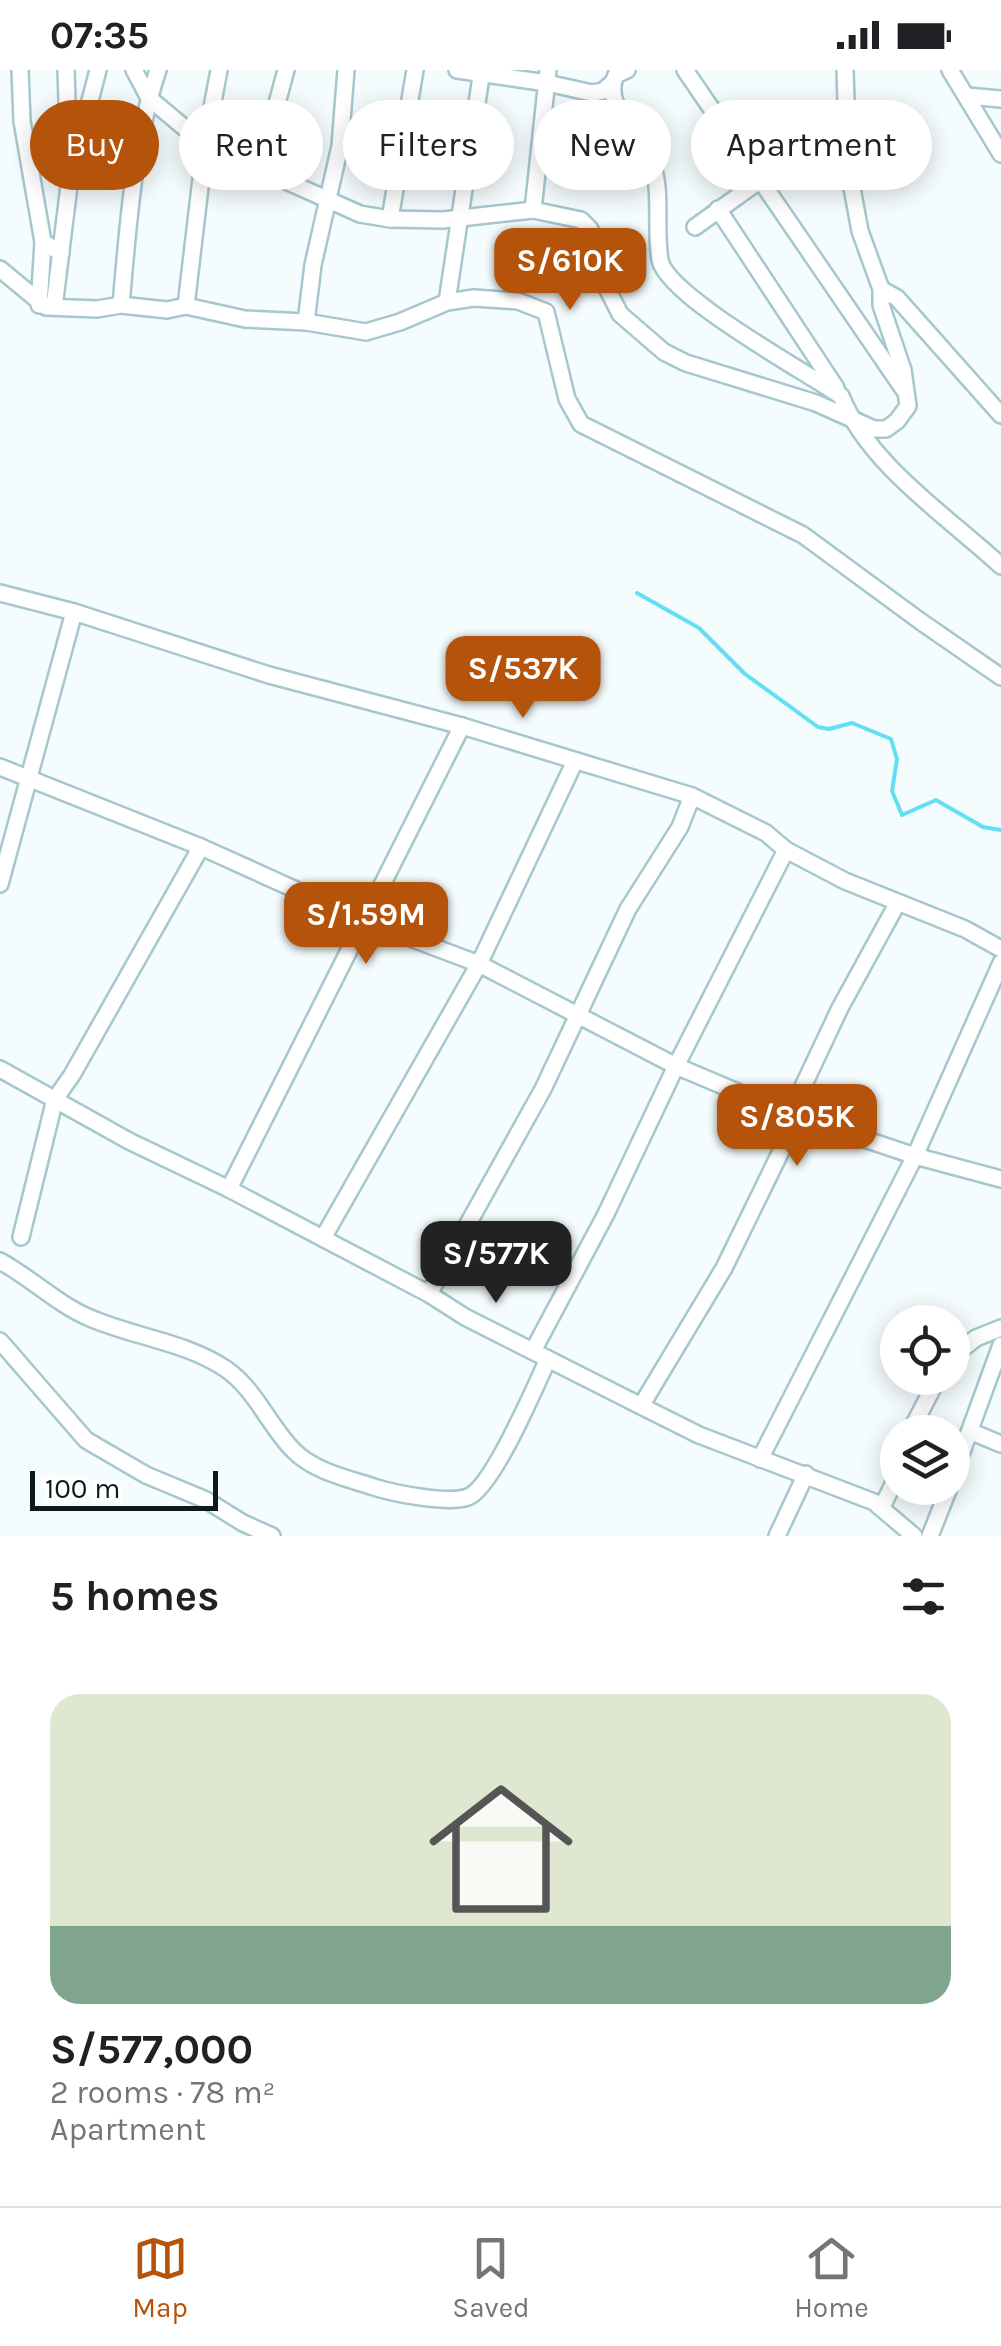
<!DOCTYPE html>
<meta charset="utf-8">
<style>
:root{--surface:#fff;--page:#f2f2f2;--text:#202124;--muted:#757577;--line:#e0e0e0;--accent:#b45309}
body{margin:0;font-family:Karla,sans-serif;background:var(--page);color:var(--text);height:100vh;display:flex;flex-direction:column;font-size:38px;white-space:nowrap}
*{box-sizing:border-box;margin:0}
p{font-size:32px;color:var(--muted)}
.icon{flex:none;width:55px;height:55px;fill:none;stroke:currentColor;stroke-width:2;stroke-linecap:round;stroke-linejoin:round}
.map{position:relative;height:1466px;overflow:hidden}
.details{display:flex;flex-direction:column;background:var(--surface);flex:1}
.details>*{flex:none}
.banner{position:absolute;left:30px;top:30px;width:942px;height:90px;display:flex;gap:20px}
.tools{position:absolute;left:880px;top:1235px;display:grid;gap:20px}
.tools a{display:grid;place-items:center;width:90px;height:90px;border-radius:50%;background:var(--surface);box-shadow:0 5px 25px #0003;font-size:50px}
.scale{position:absolute;left:30px;bottom:25px;width:188px;box-sizing:border-box;padding-left:10px;border:5px solid #0d191b;border-top:0;font-size:28px;line-height:35px;white-space:nowrap;color:#0d191b;-webkit-text-stroke:8px #fff;paint-order:stroke}
.price{position:absolute;translate:-50% -85px;padding:0 22px;border-radius:20px;background:var(--accent);color:#fff;font-size:32px;line-height:65px;filter:drop-shadow(0 2px 5px #0008)}
.price::after{content:'';position:absolute;left:50%;top:60px;width:30px;height:22px;margin-left:-15px;background:inherit;clip-path:polygon(0 0,100% 0,50% 100%)}
.price.selected{background:#222;color:#fff}
ul{padding:0;list-style:none}
li{display:grid;align-content:center;gap:20px;height:530px;padding:0 50px}
li+li{border-top:2px solid var(--line)}
li span{display:grid;place-items:center;height:310px;border-radius:30px;color:#555}
li>.icon{margin-inline-start:auto}
span .icon{width:180px;height:180px;fill:#fffc;stroke-width:1}
li b{font-size:42px}
h2{display:flex;justify-content:space-between;align-items:center;height:120px;padding:0 50px;font-size:42px}
.pill{padding:0 35px;border-radius:45px;background:var(--surface);box-shadow:0 5px 25px #0003;font-size:35px;line-height:90px}
.pill.selected{background:var(--accent);color:#fff}
.status{display:flex;justify-content:space-between;align-items:center;height:70px;padding:0 50px;background:var(--surface);direction:ltr}
.status svg{height:28px;fill:currentColor}
.menu{display:flex;justify-content:space-around;align-items:center;height:140px;border-top:2px solid var(--line);background:var(--surface);font-size:28px;color:var(--muted)}
.menu a{display:grid;justify-items:center;gap:5px}
.menu .selected{color:var(--accent)}
.map>svg:first-child{display:block}
.lines{fill:none;stroke-linecap:round;stroke-linejoin:round}
.stream{stroke:#63dff4;stroke-width:4}
.minor-casing{stroke:#a6c7ce;stroke-width:20}
.minor{stroke:#fff;stroke-width:15}
</style>
<div class="status"><b>07:35</b><svg viewBox="0 0 49 12"><path d="M0 12V9h3v3zM5 12V6h3v6zM10 12V3h3v9zM15 12V0h3v12zM26 1h20v11H26zM47 4h2v5h-2z"/></svg></div>
<div class="map">
<svg width="1001" height="1466" viewBox="0 0 1001 1466">
<rect width="100%" height="100%" fill="#f5fcfd"/>
<g class="lines">
<!-- stream -->
<polyline class="stream" points="637,523 699,558 745,604 818,657 829,659 852,653 891,669 897,689 892,721 902,745 936,730 983,757 1001,760"/>
<!-- minor casing -->
<g class="minor-casing">
<g id="minor">
<polyline points="20,0 22,51 43,172 61,183"/>
<polyline points="66,0 69,94"/>
<polyline points="134,0 149,28 205,75 360,144 390,149 443,150 533,140 581,150 590,159 606,216 620,244 664,282 686,293 816,333 874,359 886,359 897,351 908,336 903,300 881,235 881,219 897,228 1001,345"/>
<polyline points="457,0 547,13 592,23 603,21 612,13"/>
<path d="M627 0 616 5C602 36 637 58 649 85 664 118 654 155 660 190 667 226 806 302 841 326 869 395 947 446 1001 496"/>
<polyline points="685,0 904,320"/>
<polyline points="845,0 848,96 860,161 881,219"/>
<polyline points="950,0 1001,84"/>
<polyline points="967,26 1001,29"/>
<polyline points="259,100 286,0"/>
<polyline points="718,139 836,318"/>
<polyline points="533,140 548,0"/>
<polyline points="390,149 415,0"/>
<polyline points="695,157 762,109"/>
<polyline points="0,199 46,237 97,239 121,235 167,240 186,236 245,249 306,252 366,262 400,252 447,232 474,228 518,231 546,242 567,329 581,354 803,465 920,551 1001,607"/>
<polyline points="447,232 482,0"/>
<polyline points="39,235 43,172"/>
<path d="M121 235C128 157 133 75 158 0"/>
<polyline points="186,236 205,75 219,0"/>
<polyline points="54,237 70,108 98,0"/>
<polyline points="306,252 313,195 340,76 346,0"/>
<polyline points="0,523 74,542 269,605 462,656 692,726 766,763 786,780 845,811 965,859 1001,879"/>
<polyline points="0,697 201,777 365,851 479,894 676,996 790,1044 915,1086 1001,1109"/>
<polyline points="0,814 74,542"/>
<polyline points="0,999 129,1071 229,1119 429,1224 465,1247 641,1336 699,1365 874,1432 914,1466"/>
<polyline points="229,1119 462,656"/>
<polyline points="21,1167 55,1029 72,1005 201,777"/>
<polyline points="323,1168 479,894 575,691"/>
<path d="M0 1191C31 1208 57 1234 90 1248 134 1267 186 1272 226 1299 256 1320 269 1356 294 1381 315 1402 350 1409 377 1418 397 1424 449 1434 468 1427 493 1417 535 1317 548 1289"/>
<polyline points="429,1224 543,1019 628,839 680,757 692,726"/>
<polyline points="0,1271 86,1370 146,1405 206,1430 243,1453 272,1466"/>
<polyline points="534,1279 606,1144 676,996 786,780"/>
<polyline points="952,1287 976,1268 1001,1258"/>
<polyline points="641,1336 724,1198 785,1073 790,1044 840,938 897,834"/>
<polyline points="910,1362 938,1308"/>
<polyline points="972,1362 1001,1374"/>
<polyline points="760,1389 915,1086 1001,893"/>
<polyline points="952,1409 1001,1275"/>
<polyline points="882,1437 898,1404"/>
<polyline points="777,1466 806,1404"/>
<polyline points="930,1466 949,1418"/>
</g>
</g>
<!-- minor -->
<use href="#minor" class="minor"/>
</g>
</svg>
<div class="tools">
<a><svg class="icon" aria-label="locate" viewBox="0 0 24 24"><circle cx="12" cy="12" r="6"/><path d="M12 2v4M12 18v4M2 12h4M18 12h4"/></svg></a>
<a><svg class="icon" aria-label="layers" viewBox="0 0 24 24"><path d="M12 4l9 5-9 5-9-5zM3 14l9 5 9-5"/></svg></a>
</div>
<div class="scale">100 m</div>
<b class="price" style="left:570px;top:243px">S/610K</b>
<b class="price" style="left:523px;top:651px">S/537K</b>
<b class="price" style="left:366px;top:897px">S/1.59M</b>
<b class="price" style="left:797px;top:1099px">S/805K</b>
<b class="price selected" style="left:496px;top:1236px">S/577K</b>
<div class="banner">
<a class="pill selected">Buy</a>
<a class="pill">Rent</a>
<a class="pill">Filters</a>
<a class="pill">New</a>
<a class="pill">Apartment</a>
</div>
</div>
<section class="details">
<h2>5 homes<svg class="icon" aria-label="filters" viewBox="0 0 24 24"><path d="M4 7h16M4 17h16"/><circle cx="9" cy="7" r="2"/><circle cx="15" cy="17" r="2"/></svg></h2>
<ul>
<li><span style="background:linear-gradient(#dfe7d0 75%,#7fa58c 0)"><svg class="icon" aria-label="home" viewBox="0 0 24 24"><path d="M3 11l9-7 9 7M6 9v11h12V9"/></svg></span><div><b>S/577,000</b><p>2 rooms · 78 m²</p><p>Apartment</p></div></li>
</ul>
</section>
<nav class="menu">
<a class="selected"><svg class="icon" aria-label="map" viewBox="0 0 24 24"><path d="M3 6l6-2 6 2 6-2v14l-6 2-6-2-6 2zM9 4v14M15 6v14"/></svg>Map</a>
<a><svg class="icon" aria-label="saved" viewBox="0 0 24 24"><path d="M7 4h10v16l-5-4-5 4z"/></svg>Saved</a>
<a><svg class="icon" aria-label="home" viewBox="0 0 24 24"><path d="M3 11l9-7 9 7M6 9v11h12V9"/></svg>Home</a>
</nav>
